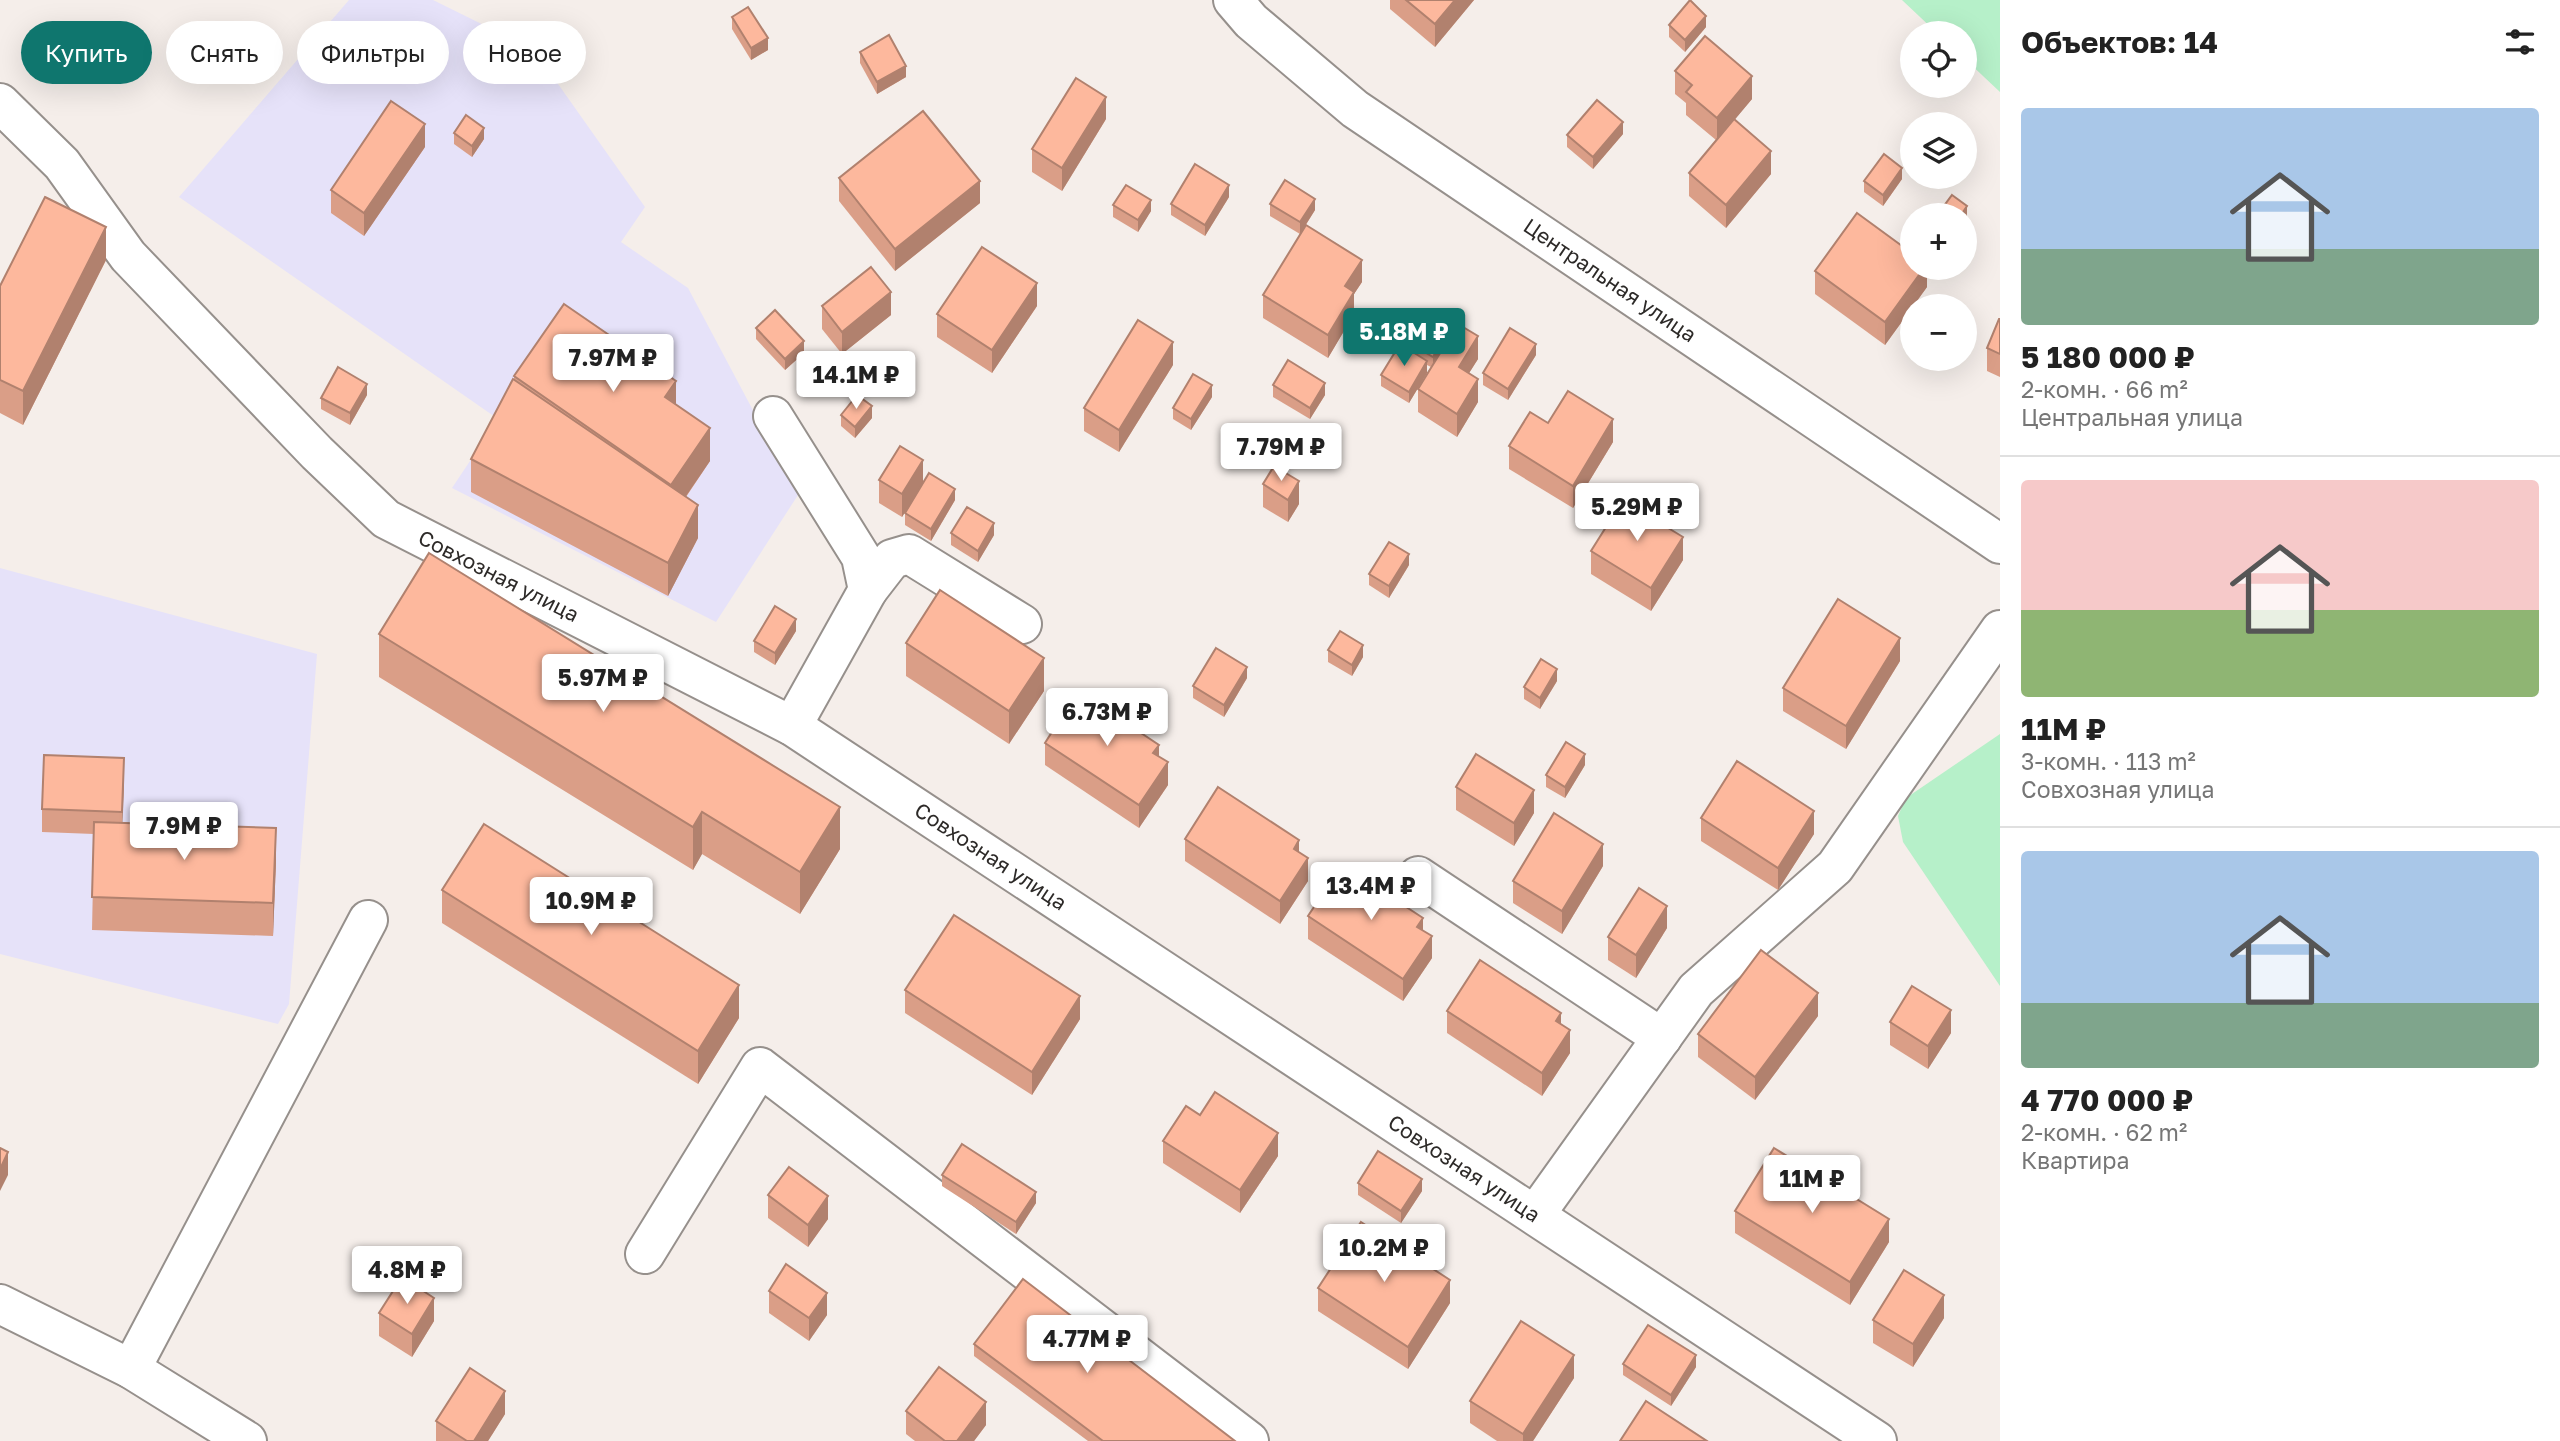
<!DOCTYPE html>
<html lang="ru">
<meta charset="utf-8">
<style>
:root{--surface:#fff;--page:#f2f2f2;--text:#222;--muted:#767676;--line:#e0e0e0;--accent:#0f766e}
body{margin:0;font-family:"Golos Text",sans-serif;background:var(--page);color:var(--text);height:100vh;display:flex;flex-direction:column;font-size:26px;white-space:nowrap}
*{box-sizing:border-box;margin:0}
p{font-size:23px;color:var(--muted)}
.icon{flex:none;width:38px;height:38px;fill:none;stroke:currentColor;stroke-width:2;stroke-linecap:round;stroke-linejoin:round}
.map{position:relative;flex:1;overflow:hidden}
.sheet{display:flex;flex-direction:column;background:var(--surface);width:560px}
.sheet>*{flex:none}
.hud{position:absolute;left:21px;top:21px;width:665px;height:63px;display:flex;gap:14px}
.controls{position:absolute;left:1900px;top:21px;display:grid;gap:14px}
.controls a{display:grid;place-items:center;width:77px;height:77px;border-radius:50%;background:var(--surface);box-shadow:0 7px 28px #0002;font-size:35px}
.price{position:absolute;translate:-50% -60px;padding:0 16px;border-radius:7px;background:#fff;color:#222;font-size:23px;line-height:46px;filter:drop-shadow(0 2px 4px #0008)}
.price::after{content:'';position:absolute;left:50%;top:42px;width:21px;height:16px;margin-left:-10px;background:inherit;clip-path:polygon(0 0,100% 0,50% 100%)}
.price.on{background:var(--accent);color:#fff}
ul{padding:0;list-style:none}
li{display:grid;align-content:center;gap:14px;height:371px;padding:0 21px}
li+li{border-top:2px solid var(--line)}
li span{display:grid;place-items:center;height:217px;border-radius:7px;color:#555}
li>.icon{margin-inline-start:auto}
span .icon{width:126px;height:126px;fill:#fffc;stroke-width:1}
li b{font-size:30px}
h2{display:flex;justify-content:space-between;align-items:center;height:84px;padding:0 21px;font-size:30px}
.chip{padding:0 24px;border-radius:32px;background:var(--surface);box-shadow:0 7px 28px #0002;font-size:24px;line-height:63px}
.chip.on{background:var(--accent);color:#fff}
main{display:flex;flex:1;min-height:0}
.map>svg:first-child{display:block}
.industrial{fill:#e6e2f9}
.green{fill:#b6f0c9}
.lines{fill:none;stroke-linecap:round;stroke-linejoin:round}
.minor-casing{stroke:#96908c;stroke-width:42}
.minor{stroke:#fff;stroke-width:38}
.wall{fill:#da9e87}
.shaded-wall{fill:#b1816e}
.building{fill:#fdb89d;stroke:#b1816e;stroke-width:2}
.labels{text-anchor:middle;stroke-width:6;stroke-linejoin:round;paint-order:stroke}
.street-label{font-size:21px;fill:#2d2a28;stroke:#fffcfb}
</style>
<main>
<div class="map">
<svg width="2000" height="1441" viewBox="0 0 2000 1441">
<rect width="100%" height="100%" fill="#f5eeea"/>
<!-- industrial -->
<g class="industrial">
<polygon points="349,0 433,0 534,50 645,207 621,242 688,288 798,495 716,622 452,488 498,419 179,197"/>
<polygon points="0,568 317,654 289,1004 278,1024 0,954"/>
</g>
<!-- green -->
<g class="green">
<polygon points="1902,0 2000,0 2000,92 1965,59 1965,33 1937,33"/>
<polygon points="2000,734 2000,986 1903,842 1898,816 1906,798"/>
</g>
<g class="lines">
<!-- minor casing -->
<g class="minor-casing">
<g id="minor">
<path id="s1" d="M1233 0 1251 21 1355 109 2000 544"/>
<path id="s2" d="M0 103 62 164 128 256 317 453 386 519 792 726 1877 1441"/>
<polyline points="773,416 861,557 868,590 792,726"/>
<polyline points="868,590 892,559 909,554 1022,624"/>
<polyline points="1418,876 1662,1038"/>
<polyline points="1535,1215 1696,990 1835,867 2000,630"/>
<polyline points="645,1254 760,1067 1249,1441"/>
<polyline points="0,1304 131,1369 247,1441"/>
<polyline points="131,1369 368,920"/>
</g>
</g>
<!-- minor -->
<use href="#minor" class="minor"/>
</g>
<!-- wall -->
<g class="wall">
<polygon points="1390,0 1474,0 1435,47 1390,9"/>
<polygon points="732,17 768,50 751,60 732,29"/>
<polygon points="1669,25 1706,27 1685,52 1669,37"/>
<polygon points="860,52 906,77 877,94 860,63"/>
<polygon points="1675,71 1752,99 1734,120 1771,174 1726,228 1689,196 1689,173 1716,140 1686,115 1686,103 1675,94"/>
<polygon points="1106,119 1062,191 1032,172 1032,149"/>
<polygon points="454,133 484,139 472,157 454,144"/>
<polygon points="1623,134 1593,169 1567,147 1567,135"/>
<polygon points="425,147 364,236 331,213 331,190"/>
<polygon points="839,178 980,203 895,271 839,201"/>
<polygon points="1902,179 1883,206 1864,192 1864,181"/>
<polygon points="1229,197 1205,236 1171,215 1171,204"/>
<polygon points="1270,204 1315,210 1300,234 1270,216"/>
<polygon points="1113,205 1151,211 1138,232 1113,217"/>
<polygon points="106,260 23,425 0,413 0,286"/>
<polygon points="1927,268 1927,287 1885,345 1815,294 1815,271"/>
<polygon points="1362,282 1354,294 1354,314 1328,358 1263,318 1263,295"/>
<polygon points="822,306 891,315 842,354 822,329"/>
<polygon points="1037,306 992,373 937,337 937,314"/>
<polygon points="2000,319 2000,377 1987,371 1987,348"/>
<polygon points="756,328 804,353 785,370 756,339"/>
<polygon points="1450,336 1478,359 1469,373 1478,402 1457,437 1418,412 1418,389 1431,367 1427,365 1427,373 1409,403 1381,386 1381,375 1413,353 1413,345"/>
<polygon points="1536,355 1508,400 1483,385 1483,373"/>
<polygon points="1173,365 1119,452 1084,431 1084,408"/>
<polygon points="514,376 676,404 710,461 686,497 698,538 668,596 471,492 471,459 514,380"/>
<polygon points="1273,385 1325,395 1310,419 1273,397"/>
<polygon points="367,395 350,425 321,409 321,398"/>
<polygon points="1212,397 1191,430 1173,419 1173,408"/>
<polygon points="841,415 872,418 855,438 841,426"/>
<polygon points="1548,423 1613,442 1573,508 1509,469 1509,446"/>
<polygon points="879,480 923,483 902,517 879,503"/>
<polygon points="1263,484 1299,504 1288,522 1263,507"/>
<polygon points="955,500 931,541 905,525 905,513"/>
<polygon points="1664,525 1683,560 1651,611 1591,574 1591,551"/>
<polygon points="951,533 994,535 978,562 951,545"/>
<polygon points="1409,565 1389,598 1369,585 1369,574"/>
<polygon points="796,631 775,665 754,652 754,641"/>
<polygon points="379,634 840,849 800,914 702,854 693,870 379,677"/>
<polygon points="906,643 1044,691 1009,744 906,676"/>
<polygon points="1328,650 1363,657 1352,676 1328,662"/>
<polygon points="1900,661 1846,749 1783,711 1783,688"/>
<polygon points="1247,678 1224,717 1193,698 1193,686"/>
<polygon points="1557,681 1540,709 1524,699 1524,687"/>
<polygon points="1045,743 1159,756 1168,785 1139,828 1045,765"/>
<polygon points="1585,765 1565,798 1546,787 1546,775"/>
<polygon points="124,781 122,822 276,861 273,936 92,930 94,834 42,832 42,809"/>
<polygon points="1456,787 1534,813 1514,846 1456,810"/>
<polygon points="1701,818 1814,834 1778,890 1701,841"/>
<polygon points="1185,839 1299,853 1308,881 1280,924 1185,861"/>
<polygon points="1603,866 1562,934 1513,903 1513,881"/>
<polygon points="442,890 739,1018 698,1084 442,923"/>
<polygon points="1308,916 1423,930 1432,958 1403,1001 1308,939"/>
<polygon points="1667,928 1636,978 1608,960 1608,937"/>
<polygon points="905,990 1080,1019 1032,1095 905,1013"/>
<polygon points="1447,1011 1561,1024 1570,1053 1542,1096 1447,1033"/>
<polygon points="1818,1016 1755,1100 1698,1057 1698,1034"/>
<polygon points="1890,1022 1951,1033 1928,1069 1890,1045"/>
<polygon points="1200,1115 1278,1156 1240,1213 1163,1163 1163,1141"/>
<polygon points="942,1175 1036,1203 1016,1234 942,1186"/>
<polygon points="1358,1183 1422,1191 1401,1223 1358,1195"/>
<polygon points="768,1195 828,1219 808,1247 768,1218"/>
<polygon points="1735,1211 1889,1242 1850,1305 1735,1233"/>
<polygon points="1318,1288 1450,1303 1408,1369 1318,1311"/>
<polygon points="769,1291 827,1315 809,1341 769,1313"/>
<polygon points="379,1313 434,1321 412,1357 379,1336"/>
<polygon points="1944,1318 1913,1367 1873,1343 1873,1320"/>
<polygon points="974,1344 1235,1441 1088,1441 974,1356"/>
<polygon points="1623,1364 1696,1367 1671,1406 1623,1375"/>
<polygon points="1574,1378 1533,1441 1497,1441 1470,1423 1470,1401"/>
<polygon points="906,1411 986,1425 974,1441 915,1441 906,1434"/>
<polygon points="505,1414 488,1441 436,1441 436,1421"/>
</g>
<!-- shaded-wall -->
<g class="shaded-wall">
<polygon points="1455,0 1474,0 1435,47 1435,24"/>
<polygon points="1706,16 1706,27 1685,52 1685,40"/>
<polygon points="768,38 768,50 751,60 751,48"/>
<polygon points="906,66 906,77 877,94 877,82"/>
<polygon points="1752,76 1752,99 1717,141 1717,118"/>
<polygon points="1106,97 1106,119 1062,191 1062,168"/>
<polygon points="1623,122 1623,134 1593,169 1593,157"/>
<polygon points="425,124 425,147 364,236 364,213"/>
<polygon points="484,128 484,139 472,157 472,146"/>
<polygon points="1771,151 1771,174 1726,228 1726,205"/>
<polygon points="1902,168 1902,179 1883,206 1883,195"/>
<polygon points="980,181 980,203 895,271 895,249"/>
<polygon points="1229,185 1229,197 1205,236 1205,225"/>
<polygon points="1315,199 1315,210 1300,234 1300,222"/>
<polygon points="1151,200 1151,211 1138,232 1138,220"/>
<polygon points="1967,206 1967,218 1965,220 1965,215 1961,215"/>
<polygon points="106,227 106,260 23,425 23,391"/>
<polygon points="1362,260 1362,282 1354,294 1354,314 1328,358 1328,335 1345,286"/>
<polygon points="1924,268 1927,268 1927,287 1885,345 1885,322"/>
<polygon points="1037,283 1037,306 992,373 992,350"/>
<polygon points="891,292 891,315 842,354 842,332"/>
<polygon points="1450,327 1450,339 1433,368 1433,357"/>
<polygon points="1478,336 1478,359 1459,389 1459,367"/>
<polygon points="804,341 804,353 785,370 785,359"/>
<polygon points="1173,342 1173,365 1119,452 1119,430"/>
<polygon points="1536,344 1536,355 1508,400 1508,389"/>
<polygon points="1427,361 1427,373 1409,403 1409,392"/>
<polygon points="1478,379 1478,402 1457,437 1457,414"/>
<polygon points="676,381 676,414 665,397"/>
<polygon points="1325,383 1325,395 1310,419 1310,408"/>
<polygon points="367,384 367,395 350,425 350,413"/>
<polygon points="1212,385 1212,397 1191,430 1191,419"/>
<polygon points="872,406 872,418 855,438 855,427"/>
<polygon points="1613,419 1613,442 1573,508 1573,486"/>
<polygon points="710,428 710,461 671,518 671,485"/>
<polygon points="923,460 923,483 902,517 902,494"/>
<polygon points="1299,481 1299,504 1288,522 1288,500"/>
<polygon points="955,489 955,500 931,541 931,529"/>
<polygon points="698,505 698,538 668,596 668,563"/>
<polygon points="994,523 994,535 978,562 978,551"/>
<polygon points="1683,537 1683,560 1651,611 1651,588"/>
<polygon points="1409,554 1409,565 1389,598 1389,586"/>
<polygon points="796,619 796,631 775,665 775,653"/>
<polygon points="1900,638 1900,661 1846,749 1846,726"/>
<polygon points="1363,645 1363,657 1352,676 1352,665"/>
<polygon points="1044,658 1044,691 1009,744 1009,711"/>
<polygon points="1247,667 1247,678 1224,717 1224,705"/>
<polygon points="1557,669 1557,681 1540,709 1540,698"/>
<polygon points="1159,745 1159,768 1153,753"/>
<polygon points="1585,754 1585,765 1565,798 1565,787"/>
<polygon points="124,758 124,781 122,835 122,812"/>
<polygon points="1168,762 1168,785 1139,828 1139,805"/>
<polygon points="1534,790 1534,813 1514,846 1514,823"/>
<polygon points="840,807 840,849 800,914 800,872"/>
<polygon points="1814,811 1814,834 1778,890 1778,868"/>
<polygon points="702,812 702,854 693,870 693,827"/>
<polygon points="276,828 276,861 273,936 273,903"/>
<polygon points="1299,840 1299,863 1294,849"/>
<polygon points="1603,844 1603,866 1562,934 1562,911"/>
<polygon points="1308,858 1308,881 1280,924 1280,901"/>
<polygon points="1667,906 1667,928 1636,978 1636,955"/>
<polygon points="1423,918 1423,941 1417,927"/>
<polygon points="1432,936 1432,958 1403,1001 1403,979"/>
<polygon points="739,985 739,1018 698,1084 698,1051"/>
<polygon points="1818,993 1818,1016 1755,1100 1755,1077"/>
<polygon points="1080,996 1080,1019 1032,1095 1032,1072"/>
<polygon points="1951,1010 1951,1033 1928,1069 1928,1046"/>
<polygon points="1561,1013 1561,1036 1556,1021"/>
<polygon points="1570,1030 1570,1053 1542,1096 1542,1073"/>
<polygon points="1278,1133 1278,1156 1240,1213 1240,1190"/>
<polygon points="8,1152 8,1175 0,1191 0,1169"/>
<polygon points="1422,1179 1422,1191 1401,1223 1401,1211"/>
<polygon points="1036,1192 1036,1203 1016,1234 1016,1222"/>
<polygon points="828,1196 828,1219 808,1247 808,1225"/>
<polygon points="1889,1219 1889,1242 1850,1305 1850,1282"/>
<polygon points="1450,1280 1450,1303 1408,1369 1408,1347"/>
<polygon points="827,1293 827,1315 809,1341 809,1318"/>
<polygon points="1944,1295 1944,1318 1913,1367 1913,1344"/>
<polygon points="434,1298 434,1321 412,1357 412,1334"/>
<polygon points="1574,1355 1574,1378 1533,1441 1523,1441 1523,1434"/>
<polygon points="1696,1355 1696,1367 1671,1406 1671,1395"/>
<polygon points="505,1391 505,1414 488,1441 474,1441"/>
<polygon points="986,1402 986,1425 974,1441 957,1441"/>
</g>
<!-- building -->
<g class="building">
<polygon points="1406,0 1455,0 1435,24"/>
<polygon points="1690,0 1706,16 1685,40 1669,25"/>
<polygon points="748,7 768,38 751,48 732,17"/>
<polygon points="889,35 906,66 877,82 860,52"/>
<polygon points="1705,36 1752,76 1717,118 1686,92 1692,85 1675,71"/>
<polygon points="1076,78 1106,97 1062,168 1032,149"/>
<polygon points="1597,100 1623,122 1593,157 1567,135"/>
<polygon points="391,101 425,124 364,213 331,190"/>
<polygon points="923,111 980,181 895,249 839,178"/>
<polygon points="466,115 484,128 472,146 454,133"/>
<polygon points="1734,119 1771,151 1726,205 1689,173"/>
<polygon points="1884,154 1902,168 1883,195 1864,181"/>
<polygon points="1195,164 1229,185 1205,225 1171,204"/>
<polygon points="1285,180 1315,199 1300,222 1270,204"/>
<polygon points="1126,185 1151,200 1138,220 1113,205"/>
<polygon points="1952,195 1967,206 1961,215 1940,215 1938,214"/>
<polygon points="45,197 106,227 23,391 0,380 0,286"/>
<polygon points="1857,213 1913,254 1913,268 1924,268 1885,322 1815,271"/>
<polygon points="1306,225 1362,260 1345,286 1354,292 1328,335 1263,295"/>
<polygon points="982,247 1037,283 992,350 937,314"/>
<polygon points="871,267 891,292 842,332 822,306"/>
<polygon points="564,304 676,381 665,397 710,428 671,485 514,376"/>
<polygon points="775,310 804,341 785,359 756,328"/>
<polygon points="1430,315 1450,327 1433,357 1413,345"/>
<polygon points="1999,319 2000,319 2000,354 1987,348"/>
<polygon points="1138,320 1173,342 1119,430 1084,408"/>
<polygon points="1458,324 1478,336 1459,367 1478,379 1457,414 1418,389"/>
<polygon points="1510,328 1536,344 1508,389 1483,373"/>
<polygon points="1400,344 1427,361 1409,392 1381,375"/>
<polygon points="1288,360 1325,383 1310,408 1273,385"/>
<polygon points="338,367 367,384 350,413 321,398"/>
<polygon points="1193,374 1212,385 1191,419 1173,408"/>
<polygon points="513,379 698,505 668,563 471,459"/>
<polygon points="1568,391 1613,419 1573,486 1509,446 1530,412 1548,423"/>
<polygon points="857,395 872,406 855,427 841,415"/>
<polygon points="900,446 923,460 902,494 879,480"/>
<polygon points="1274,466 1299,481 1288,500 1263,484"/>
<polygon points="929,473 955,489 931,529 905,513"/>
<polygon points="1623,500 1643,512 1646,507 1664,517 1660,523 1683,537 1651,588 1591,551"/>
<polygon points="967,507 994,523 978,551 951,533"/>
<polygon points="1389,542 1409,554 1389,586 1369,574"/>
<polygon points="429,553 840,807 800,872 702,812 693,827 379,634"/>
<polygon points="940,590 1044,658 1009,711 906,643"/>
<polygon points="1838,599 1900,638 1846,726 1783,688"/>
<polygon points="775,606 796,619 775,653 754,641"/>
<polygon points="1340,631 1363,645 1352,665 1328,650"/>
<polygon points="1216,648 1247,667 1224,705 1193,686"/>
<polygon points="1541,659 1557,669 1540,698 1524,687"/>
<polygon points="1078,691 1159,745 1153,753 1168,762 1139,805 1045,743"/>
<polygon points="1566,742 1585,754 1565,787 1546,775"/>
<polygon points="1476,754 1534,790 1514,823 1456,787"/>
<polygon points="44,755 124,758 122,812 42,809"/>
<polygon points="1737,761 1814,811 1778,868 1701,818"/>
<polygon points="1218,787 1299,840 1294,849 1308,858 1280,901 1185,839"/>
<polygon points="1554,813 1603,844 1562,911 1513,881"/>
<polygon points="94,822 276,828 273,903 92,897"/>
<polygon points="484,824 739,985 698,1051 442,890"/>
<polygon points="1342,865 1423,918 1417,927 1432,936 1403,979 1308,916"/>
<polygon points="1639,888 1667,906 1636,955 1608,937"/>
<polygon points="954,915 1080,996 1032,1072 905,990"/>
<polygon points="1761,950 1818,993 1755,1077 1698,1034"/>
<polygon points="1480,960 1561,1013 1556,1021 1570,1030 1542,1073 1447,1011"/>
<polygon points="1912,986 1951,1010 1928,1046 1890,1022"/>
<polygon points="1215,1092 1278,1133 1240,1190 1163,1141 1186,1106 1200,1115"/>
<polygon points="962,1144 1036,1192 1016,1222 942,1175"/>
<polygon points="0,1148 8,1152 0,1169"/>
<polygon points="1774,1148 1889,1219 1850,1282 1735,1211"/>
<polygon points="1378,1151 1422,1179 1401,1211 1358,1183"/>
<polygon points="789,1167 828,1196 808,1225 768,1195"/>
<polygon points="1361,1222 1450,1280 1408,1347 1318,1288"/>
<polygon points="786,1264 827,1293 809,1318 769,1291"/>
<polygon points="1904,1270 1944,1295 1913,1344 1873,1320"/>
<polygon points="402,1277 434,1298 412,1334 379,1313"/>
<polygon points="1023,1279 1235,1441 1103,1441 974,1344"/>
<polygon points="1521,1321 1574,1355 1523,1434 1470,1401"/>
<polygon points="1648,1325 1696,1355 1671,1395 1623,1364"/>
<polygon points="939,1367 986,1402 957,1441 945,1441 906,1411"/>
<polygon points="470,1368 505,1391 474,1441 467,1441 436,1421"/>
<polygon points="1646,1401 1707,1441 1620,1441"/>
</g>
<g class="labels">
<!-- street labels -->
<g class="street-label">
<text dy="7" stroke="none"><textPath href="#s1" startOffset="471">Центральная улица</textPath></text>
<text dy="7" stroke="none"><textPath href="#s2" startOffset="695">Совхозная улица</textPath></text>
<text dy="7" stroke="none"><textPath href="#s2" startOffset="1262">Совхозная улица</textPath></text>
<text dy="7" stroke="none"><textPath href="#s2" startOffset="1829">Совхозная улица</textPath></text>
</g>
</g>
</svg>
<div class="controls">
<a><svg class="icon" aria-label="locate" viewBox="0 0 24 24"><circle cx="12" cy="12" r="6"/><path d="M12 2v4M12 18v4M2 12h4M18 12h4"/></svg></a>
<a><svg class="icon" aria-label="layers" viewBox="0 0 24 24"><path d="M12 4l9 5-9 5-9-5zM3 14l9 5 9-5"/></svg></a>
<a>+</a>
<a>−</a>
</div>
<b class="price on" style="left:1404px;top:368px">5.18M ₽</b>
<b class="price" style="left:613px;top:394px">7.97M ₽</b>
<b class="price" style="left:856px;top:411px">14.1M ₽</b>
<b class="price" style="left:1281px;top:483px">7.79M ₽</b>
<b class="price" style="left:1637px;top:543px">5.29M ₽</b>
<b class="price" style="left:603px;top:714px">5.97M ₽</b>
<b class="price" style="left:1107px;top:748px">6.73M ₽</b>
<b class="price" style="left:184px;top:862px">7.9M ₽</b>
<b class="price" style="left:1371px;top:922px">13.4M ₽</b>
<b class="price" style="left:591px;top:937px">10.9M ₽</b>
<b class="price" style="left:1812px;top:1215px">11M ₽</b>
<b class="price" style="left:1384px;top:1284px">10.2M ₽</b>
<b class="price" style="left:407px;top:1306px">4.8M ₽</b>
<b class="price" style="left:1087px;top:1375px">4.77M ₽</b>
<div class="hud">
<a class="chip on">Купить</a>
<a class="chip">Снять</a>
<a class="chip">Фильтры</a>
<a class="chip">Новое</a>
</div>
</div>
<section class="sheet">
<h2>Объектов: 14<svg class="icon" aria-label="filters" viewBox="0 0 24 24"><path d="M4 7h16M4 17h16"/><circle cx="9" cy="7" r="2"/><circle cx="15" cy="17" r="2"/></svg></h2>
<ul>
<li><span style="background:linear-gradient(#a9c7e8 65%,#7fa58c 0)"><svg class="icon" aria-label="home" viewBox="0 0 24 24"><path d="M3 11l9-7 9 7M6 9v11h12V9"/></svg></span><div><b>5 180 000 ₽</b><p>2-комн. · 66 m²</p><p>Центральная улица</p></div></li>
<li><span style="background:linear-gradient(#f6c9c9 60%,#8fb573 0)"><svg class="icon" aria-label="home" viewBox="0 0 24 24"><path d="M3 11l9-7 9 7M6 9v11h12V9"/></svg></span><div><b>11M ₽</b><p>3-комн. · 113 m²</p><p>Совхозная улица</p></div></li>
<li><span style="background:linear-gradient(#a9c7e8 70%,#7fa58c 0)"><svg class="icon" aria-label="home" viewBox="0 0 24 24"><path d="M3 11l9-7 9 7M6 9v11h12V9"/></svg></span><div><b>4 770 000 ₽</b><p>2-комн. · 62 m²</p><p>Квартира</p></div></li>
</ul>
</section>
</main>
